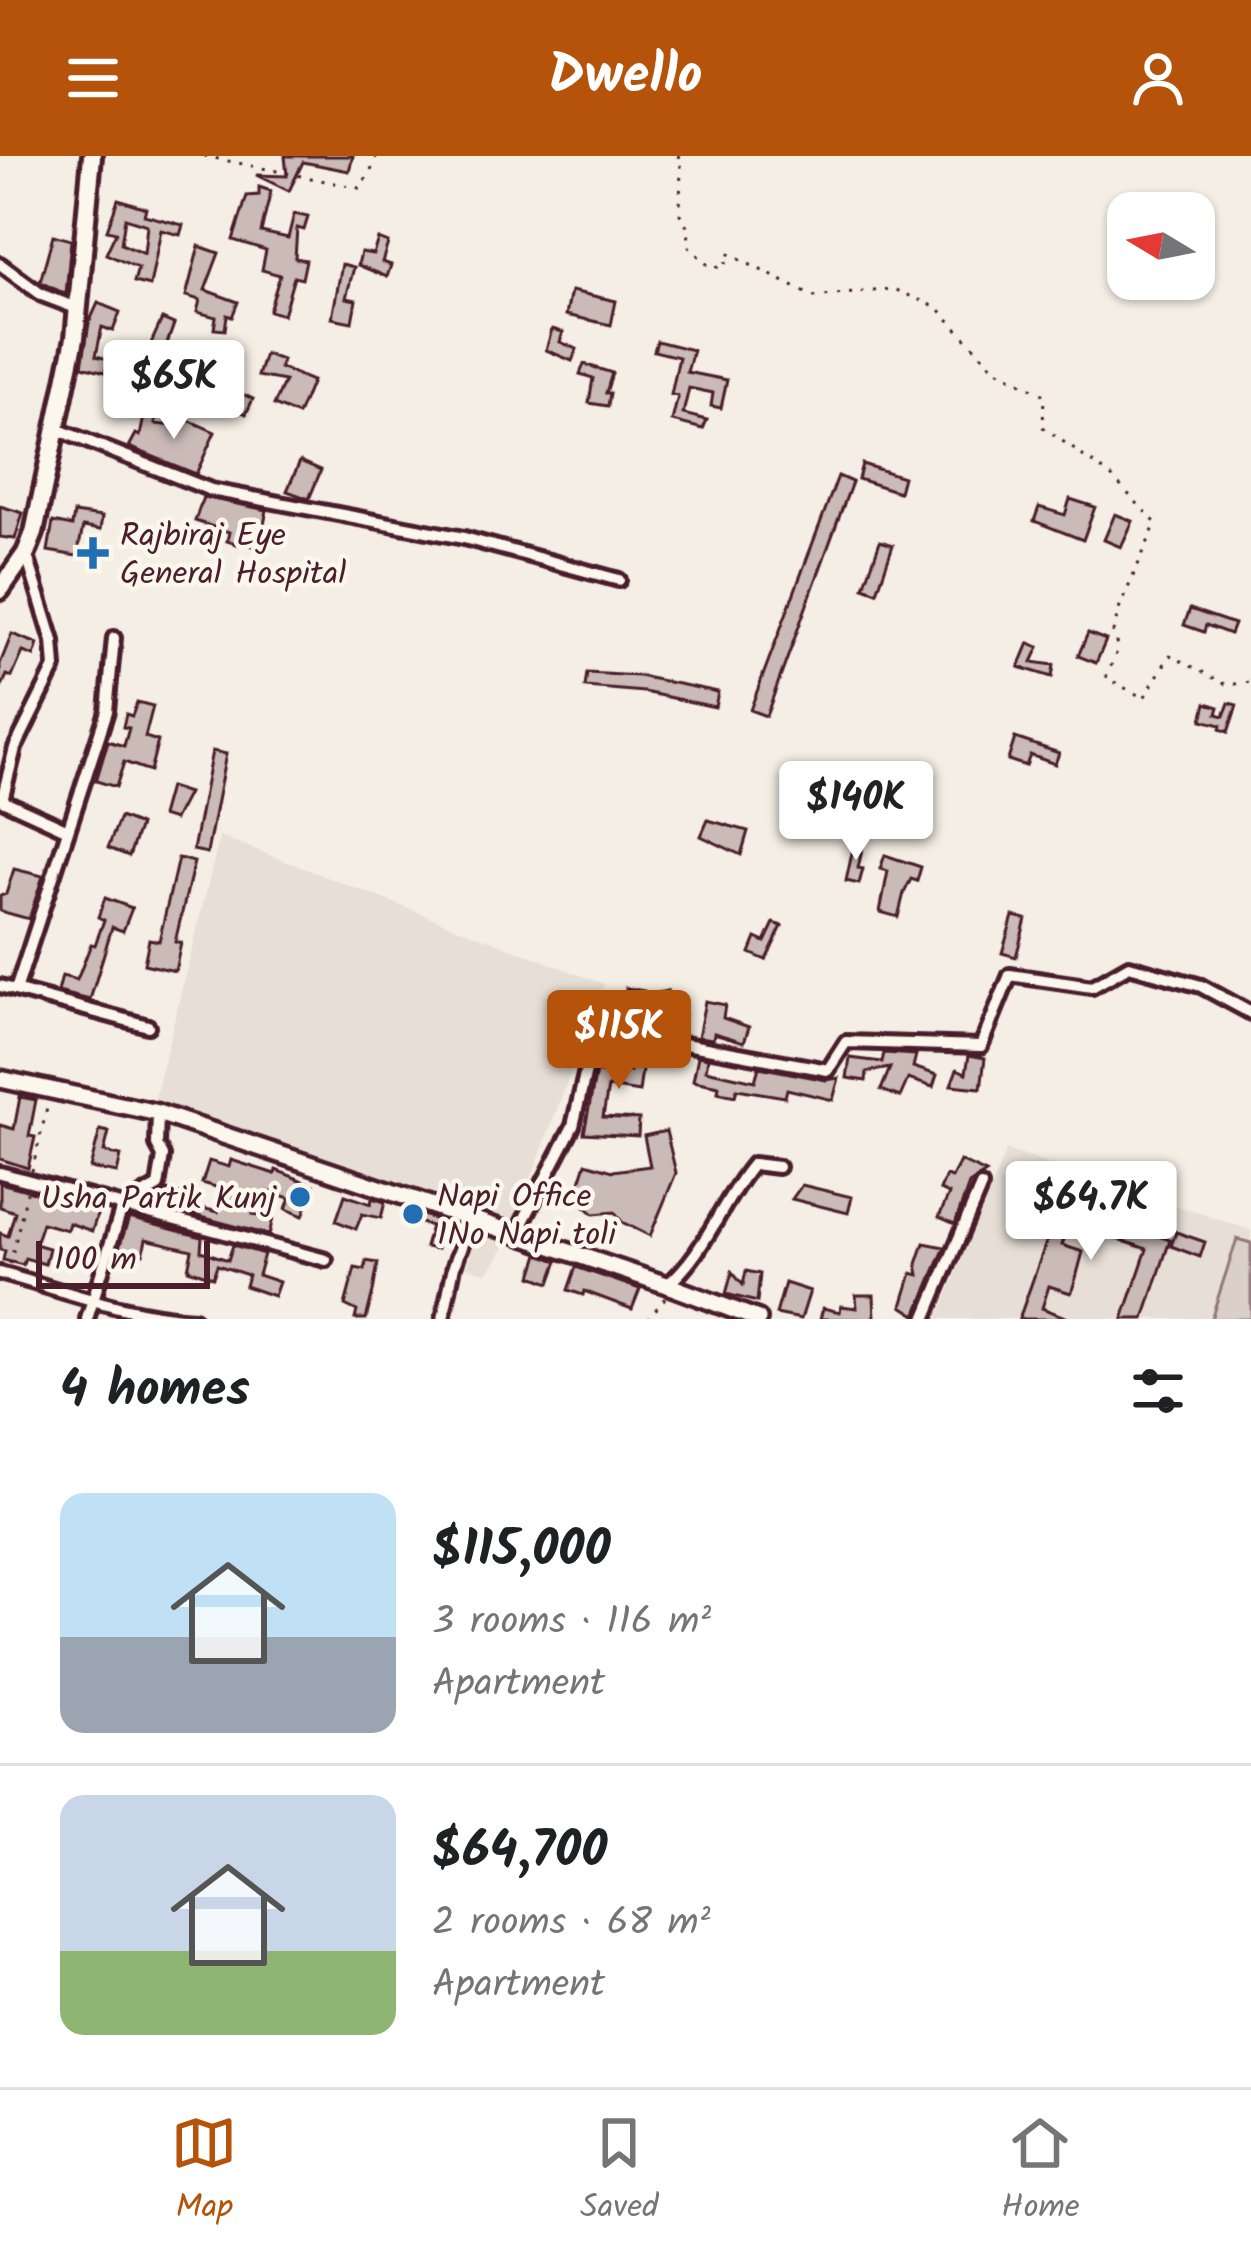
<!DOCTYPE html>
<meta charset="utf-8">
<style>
:root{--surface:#fff;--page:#f2f2f2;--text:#202124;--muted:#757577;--line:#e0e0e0;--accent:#b45309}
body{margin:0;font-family:Kalam,sans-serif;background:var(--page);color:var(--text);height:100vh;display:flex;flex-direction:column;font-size:45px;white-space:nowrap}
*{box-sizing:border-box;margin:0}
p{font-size:39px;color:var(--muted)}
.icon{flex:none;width:66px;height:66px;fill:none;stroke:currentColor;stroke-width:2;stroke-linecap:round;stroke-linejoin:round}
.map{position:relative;height:1163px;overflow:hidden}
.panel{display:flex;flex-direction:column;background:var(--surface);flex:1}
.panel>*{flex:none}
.needle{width:78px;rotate:280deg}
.tools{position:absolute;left:1107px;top:36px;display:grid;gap:24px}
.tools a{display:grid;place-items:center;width:108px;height:108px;border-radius:24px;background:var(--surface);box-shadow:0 3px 9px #0004;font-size:60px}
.scale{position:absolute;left:36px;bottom:30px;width:174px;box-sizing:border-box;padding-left:12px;border:6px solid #4a1f2b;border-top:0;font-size:33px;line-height:42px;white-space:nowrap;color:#4a1f2b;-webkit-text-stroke:9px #fbf7ec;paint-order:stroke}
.price{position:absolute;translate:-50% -102px;padding:0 27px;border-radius:12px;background:#fff;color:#222;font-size:39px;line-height:78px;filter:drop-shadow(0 3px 6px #0008)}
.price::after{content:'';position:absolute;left:50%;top:72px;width:36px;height:27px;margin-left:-18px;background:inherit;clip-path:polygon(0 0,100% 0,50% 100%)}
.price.current{background:var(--accent);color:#fff}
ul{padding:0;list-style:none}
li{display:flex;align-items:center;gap:36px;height:300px;padding:0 60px}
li+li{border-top:3px solid var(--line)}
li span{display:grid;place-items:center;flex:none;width:336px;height:240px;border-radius:24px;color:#555}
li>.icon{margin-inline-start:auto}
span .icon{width:144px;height:144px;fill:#fffc;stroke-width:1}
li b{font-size:51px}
h2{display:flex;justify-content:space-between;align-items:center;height:144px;padding:0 60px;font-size:51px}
header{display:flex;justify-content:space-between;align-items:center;height:156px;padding:0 60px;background:var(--accent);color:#fff;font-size:54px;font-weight:800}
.menu{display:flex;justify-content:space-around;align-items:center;height:168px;border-top:3px solid var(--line);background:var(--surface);font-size:33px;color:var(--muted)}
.menu a{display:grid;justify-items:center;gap:6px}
.menu .current{color:var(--accent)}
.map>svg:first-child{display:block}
.built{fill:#e7dfd6}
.green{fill:#dbd0c9;stroke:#92787a;stroke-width:3}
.building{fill:#cabbb6;stroke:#4a1f2b;stroke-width:3;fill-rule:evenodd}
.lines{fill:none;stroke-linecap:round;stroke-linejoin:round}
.minor-casing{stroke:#4a1f2b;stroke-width:20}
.secondary-casing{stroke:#4a1f2b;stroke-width:24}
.primary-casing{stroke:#4a1f2b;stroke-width:26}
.path{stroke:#4a1f2b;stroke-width:3;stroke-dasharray:3 9;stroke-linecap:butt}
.minor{stroke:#fbf7ec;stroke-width:10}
.secondary{stroke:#fbf7ec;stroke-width:15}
.primary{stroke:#fbf7ec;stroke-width:16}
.poi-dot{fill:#1f6fb2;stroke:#fbf7ec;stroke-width:4.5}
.labels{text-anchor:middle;stroke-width:9;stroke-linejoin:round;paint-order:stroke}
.poi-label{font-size:33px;fill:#4a1f2b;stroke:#fbf7ec;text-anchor:start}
</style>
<header><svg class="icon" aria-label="menu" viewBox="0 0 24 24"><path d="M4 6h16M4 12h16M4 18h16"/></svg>Dwello<svg class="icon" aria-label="person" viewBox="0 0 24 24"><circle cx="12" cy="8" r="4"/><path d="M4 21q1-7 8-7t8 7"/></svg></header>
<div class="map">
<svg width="1251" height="1163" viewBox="0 0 1251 1163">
<rect width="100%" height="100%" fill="#f4eee4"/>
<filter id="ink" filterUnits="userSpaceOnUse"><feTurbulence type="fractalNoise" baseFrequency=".00833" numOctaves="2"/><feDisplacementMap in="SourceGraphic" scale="24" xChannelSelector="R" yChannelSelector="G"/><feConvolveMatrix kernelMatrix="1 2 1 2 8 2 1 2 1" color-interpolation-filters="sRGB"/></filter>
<g filter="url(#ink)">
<!-- built -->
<g class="built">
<polygon points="220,680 604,828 511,1076 154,945"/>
<polygon points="1006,994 1251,1074 1251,1163 938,1163"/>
<polygon points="479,1073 507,1082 500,1100 487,1117 466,1111"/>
</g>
<!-- green -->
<polygon class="green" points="1237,1083 1251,1087 1251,1163 1211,1163"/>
<!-- building -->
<g class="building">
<polygon points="285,0 353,0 349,15 303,6 289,35 256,19 287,20"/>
<polygon points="259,31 271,35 261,76 288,82 294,58 308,61 304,74 297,72 295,102 306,104 302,123 294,121 283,159 269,155 280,119 262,114 266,94 233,84 247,40 259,39"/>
<path d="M118 43 146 52 144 59 183 69 180 79 161 74 150 130 134 126 138 112 106 98 116 76 107 74ZM125 62 147 69 144 98 121 88Z"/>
<polygon points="53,79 71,84 66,138 40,126"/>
<polygon points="378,83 388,87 382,106 391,109 387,121 358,109 361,96 373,98"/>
<polygon points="199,90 219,97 205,134 238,146 232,161 227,159 225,174 214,173 216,161 197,156 200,144 186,140"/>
<polygon points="342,108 354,111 346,142 356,144 352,166 332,162"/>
<polygon points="571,135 616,145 611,169 566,159"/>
<polygon points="98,147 120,156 113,175 102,171 96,200 108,203 105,216 82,210 89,167"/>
<polygon points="162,163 174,168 163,199 148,194"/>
<polygon points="552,173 563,176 560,186 577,193 572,205 546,194"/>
<polygon points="657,185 693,194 687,216 727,224 721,252 711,250 713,237 689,232 683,258 707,264 703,273 672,265 678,240 671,239 679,201 654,195"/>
<polygon points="265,198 282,204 280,212 312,225 298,259 274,249 285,225 258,220"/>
<polygon points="584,208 612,217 606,237 610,237 608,250 589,247 593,222 580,218"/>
<polygon points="191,214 253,243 246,258 185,227"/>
<polygon points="145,256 157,259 155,268 174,270 179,260 215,276 196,318 129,291 136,278 140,280"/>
<polygon points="300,305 321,314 309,343 287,335"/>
<polygon points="862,308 903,321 899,336 858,323"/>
<polygon points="838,320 852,326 766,560 750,554"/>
<polygon points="203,341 267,354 259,393 238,383 237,388 227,385 229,376 195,365"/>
<polygon points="1070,343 1095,351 1083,384 1034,365 1039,351 1065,359"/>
<polygon points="0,350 23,357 15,383 0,381"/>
<polygon points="74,357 102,361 100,374 83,371 77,400 48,395 53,366 72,370"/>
<polygon points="1115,358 1133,365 1121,391 1104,384"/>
<polygon points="880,385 893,389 877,436 864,431"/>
<polygon points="1190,453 1234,468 1230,478 1206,469 1204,476 1184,469"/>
<polygon points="1088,477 1106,484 1096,507 1078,500"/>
<polygon points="12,478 38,488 34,500 23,496 12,521 7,519 0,535 0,508"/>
<polygon points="1029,487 1039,491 1032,506 1054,509 1052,521 1019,511"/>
<polygon points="587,517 639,520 718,536 715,551 644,536 585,531"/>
<polygon points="137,546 153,550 145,581 158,585 150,615 124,606 116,631 96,625 108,585 124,590 129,572 123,571 126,558 132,560"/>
<polygon points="1206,547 1219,551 1217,558 1224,560 1229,547 1237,549 1228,576 1220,573 1221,569 1202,564"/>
<polygon points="1015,582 1059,597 1055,608 1030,599 1026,610 1008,604"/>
<polygon points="212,595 226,598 207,697 193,694"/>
<polygon points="169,631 188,637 174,664 161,660"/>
<polygon points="120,661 140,669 129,700 108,692"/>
<polygon points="708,664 748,675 741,699 701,680"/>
<polygon points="855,683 864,685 858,712 863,713 859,728 846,725"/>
<polygon points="885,699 921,711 917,725 911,723 904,737 898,761 880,756 888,715 880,713"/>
<polygon points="178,702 194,706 175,786 181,787 175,815 144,808 149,783 159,785"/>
<polygon points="14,713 43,720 29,763 0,755 0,740 6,738"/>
<polygon points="105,742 132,752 123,775 112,771 90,844 58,836 62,820 77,824 91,788 95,789 104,764 98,761"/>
<polygon points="1013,760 1026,763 1016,801 1002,797"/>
<polygon points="774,767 782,770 766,804 750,797 756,782 765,786"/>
<polygon points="626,832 644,835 643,840 667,835 664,852 684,859 682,868 676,866 674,876 610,865 612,854 630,858"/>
<polygon points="705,845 725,849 723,862 749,871 744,886 714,877 713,883 698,881"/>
<polygon points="558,847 579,854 574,871 580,873 575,891 553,886 560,858 555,856"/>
<polygon points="634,890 675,896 674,904 649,902 648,908 643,907 639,936 608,931 603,961 639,963 638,980 584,977 596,916 601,917 604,897 615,899 613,913 630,916"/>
<polygon points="884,897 916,899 913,911 937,919 933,931 908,923 900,941 881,934 890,912 867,916 866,925 847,922 850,902 882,906"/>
<polygon points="969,899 985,902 981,932 951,929 957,913 966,917"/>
<polygon points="698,900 708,902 706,914 755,925 759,911 826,924 839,922 833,944 787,933 785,941 737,933 735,940 718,936 719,930 693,925"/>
<polygon points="20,941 36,944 29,980 35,981 28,1012 0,1003 0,969 14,973"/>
<polygon points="100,974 109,976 104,996 121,1000 117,1017 90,1012"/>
<polygon points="666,975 676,1017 650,1080 622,1066 615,1056 594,1058 585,1050 578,1032 586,1007 613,1015 650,1010 644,980"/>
<polygon points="231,1004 275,1018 276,1014 314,1029 303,1060 286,1053 290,1042 266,1035 264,1040 259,1039 253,1058 273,1062 269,1079 156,1049 167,1034 187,1040 185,1048 218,1056 223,1033 202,1027 209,1005 229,1011"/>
<polygon points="960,1005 986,1017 969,1028 955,1068 939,1061 949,1038 940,1034 946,1020 952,1022"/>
<polygon points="0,1027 99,1053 92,1075 69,1067 67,1074 42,1067 35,1088 49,1092 45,1108 25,1102 23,1109 3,1104 5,1095 0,1094 0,1077 8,1080 15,1056 0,1051"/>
<polygon points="802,1029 852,1041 848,1057 792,1043"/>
<polygon points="345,1039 371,1048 372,1042 385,1046 381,1062 362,1058 356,1073 336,1065"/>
<polygon points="1060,1047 1170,1084 1144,1163 1123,1163 1147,1093 1070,1067 1062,1089 1083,1096 1076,1122 1071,1137 1049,1130 1042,1152 1070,1163 1019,1163"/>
<polygon points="406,1053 454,1070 449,1087 439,1084 437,1093 425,1091 431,1070 403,1062"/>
<polygon points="129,1062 202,1081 201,1095 228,1104 233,1089 264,1098 258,1119 279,1126 274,1140 245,1130 248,1119 217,1109 213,1121 188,1113 192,1094 146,1083 143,1098 119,1092"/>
<polygon points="1176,1076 1205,1086 1200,1101 1171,1090"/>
<polygon points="924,1087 945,1091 916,1159 902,1150 912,1117 919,1119 917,1108"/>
<polygon points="539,1098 558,1105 550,1127 532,1120"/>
<polygon points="366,1105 378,1107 373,1136 366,1163 355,1163 357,1155 345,1149 355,1112 365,1114"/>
<polygon points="576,1111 640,1133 632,1153 584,1135 583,1139 568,1134"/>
<polygon points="746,1115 760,1118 757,1146 726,1138 732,1116 743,1129"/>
<polygon points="785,1127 810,1135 801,1163 776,1158"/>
<polygon points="856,1139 874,1139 875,1163 820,1163 823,1152 840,1156 841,1150 857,1152"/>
</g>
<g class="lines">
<!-- minor casing -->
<g class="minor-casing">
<g id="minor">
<polyline points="0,108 42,139 79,153"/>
<polyline points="56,273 211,334 464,382 619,424"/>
<polyline points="26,397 53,485 55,511 15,592 2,644 68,674"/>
<polyline points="0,830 148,870"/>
<polyline points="16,834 107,555 114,482"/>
<polyline points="0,1017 326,1104"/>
<polyline points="516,1079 573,970 596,872 828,914 846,886 981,890 1010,819 1092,831 1129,810 1201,830 1251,857"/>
<path d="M0 1117C65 1135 127 1159 194 1163"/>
<path d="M667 1129C706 1097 721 1046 753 1008L778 1011"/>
<polyline points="87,1163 122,1051 158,1030 163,1000 157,989 158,957"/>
<polyline points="443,1163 454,1110 471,1063"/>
<polyline points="925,1163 981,1030"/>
</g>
</g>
<!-- secondary casing -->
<g class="secondary-casing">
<polyline id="secondary" points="0,923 158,957 667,1129 758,1163"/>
</g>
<!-- primary casing -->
<g class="primary-casing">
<polyline id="primary" points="0,434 26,397 34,377 75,182 92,0"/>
</g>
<!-- path -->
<g class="path">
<polyline points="204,0 359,32 370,17 376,0"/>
<polyline points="677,0 681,1 680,58 689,73 688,90 710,111 725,111 727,97 814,141 894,133 938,152 995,213 1044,239 1043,271 1112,321 1156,367 1120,451 1113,476 1118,493 1106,522 1144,542 1170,499 1227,529 1251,526"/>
<polyline points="32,1015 48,948"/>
<polyline points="10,1108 27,1036"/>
<polyline points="648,1163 665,1142"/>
</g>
<!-- minor -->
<use href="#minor" class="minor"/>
<!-- secondary -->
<use href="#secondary" class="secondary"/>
<!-- primary -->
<use href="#primary" class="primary"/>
</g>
</g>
<!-- markers -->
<g class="poi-dot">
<path d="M87 379h12v12h12v12h-12v12h-12v-12h-12v-12h12z"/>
<circle cx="300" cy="1041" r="12"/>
<circle cx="413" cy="1058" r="12"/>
</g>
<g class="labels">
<!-- poi labels -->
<g class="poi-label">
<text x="120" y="390">Rajbiraj Eye<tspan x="120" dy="38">General Hospital</tspan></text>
<text x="437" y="1051">Napi Office<tspan x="437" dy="38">1No Napi toli</tspan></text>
<text x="276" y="1053" text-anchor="end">Usha Partik Kunj</text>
</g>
</g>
</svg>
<div class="tools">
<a><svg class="needle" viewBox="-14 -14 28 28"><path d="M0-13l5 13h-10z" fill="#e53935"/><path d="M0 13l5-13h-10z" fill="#757577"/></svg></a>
</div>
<div class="scale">100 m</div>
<b class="price" style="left:174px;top:286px">$65K</b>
<b class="price" style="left:856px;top:707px">$140K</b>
<b class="price current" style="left:619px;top:936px">$115K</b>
<b class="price" style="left:1091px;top:1107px">$64.7K</b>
</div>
<section class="panel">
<h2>4 homes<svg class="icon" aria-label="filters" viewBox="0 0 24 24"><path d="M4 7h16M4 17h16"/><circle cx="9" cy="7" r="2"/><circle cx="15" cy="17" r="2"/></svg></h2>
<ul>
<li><span style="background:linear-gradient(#bfe0f5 60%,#9aa5b1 0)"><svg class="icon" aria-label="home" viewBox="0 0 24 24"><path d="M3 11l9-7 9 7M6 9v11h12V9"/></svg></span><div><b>$115,000</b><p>3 rooms · 116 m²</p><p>Apartment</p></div></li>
<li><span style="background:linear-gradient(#c9d6e8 65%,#8fb573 0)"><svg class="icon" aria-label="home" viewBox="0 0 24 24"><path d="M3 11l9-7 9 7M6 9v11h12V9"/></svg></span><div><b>$64,700</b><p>2 rooms · 68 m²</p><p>Apartment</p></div></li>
</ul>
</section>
<nav class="menu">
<a class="current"><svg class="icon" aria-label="map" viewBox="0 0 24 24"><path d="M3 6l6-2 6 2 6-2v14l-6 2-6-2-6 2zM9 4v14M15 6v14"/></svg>Map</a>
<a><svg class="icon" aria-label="saved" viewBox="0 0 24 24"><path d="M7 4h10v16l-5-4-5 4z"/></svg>Saved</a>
<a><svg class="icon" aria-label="home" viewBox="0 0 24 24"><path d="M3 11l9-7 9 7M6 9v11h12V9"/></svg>Home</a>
</nav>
